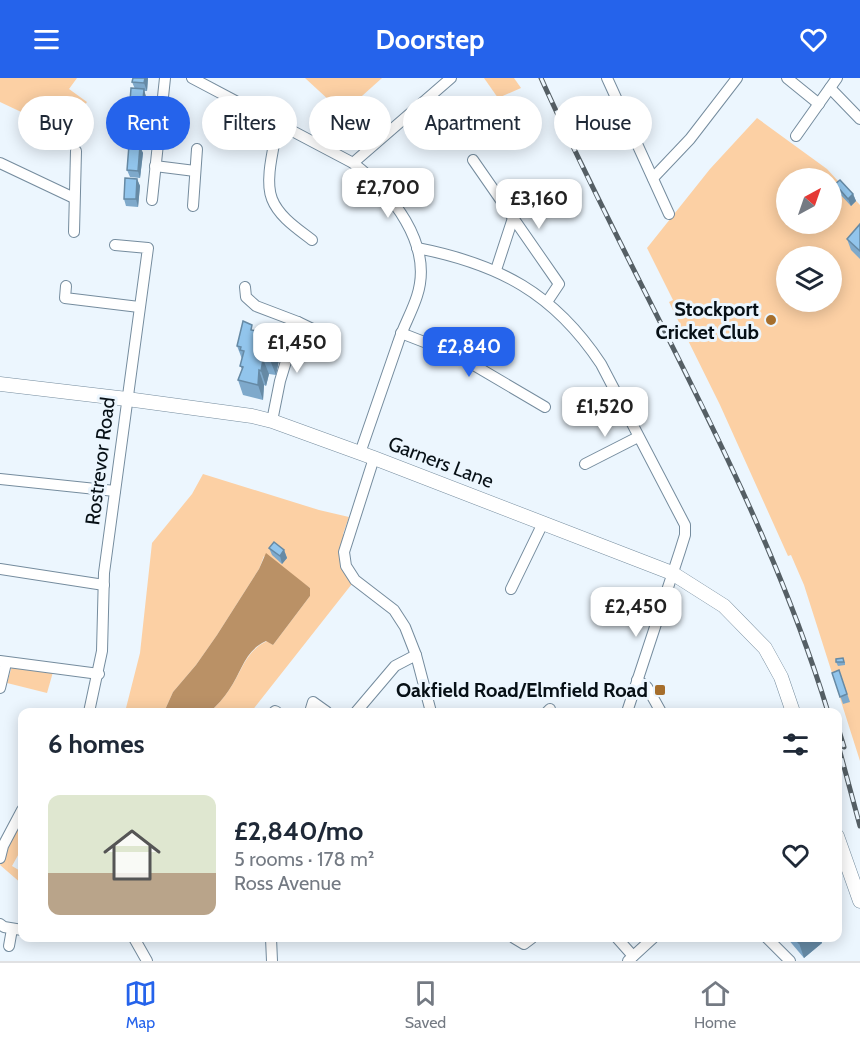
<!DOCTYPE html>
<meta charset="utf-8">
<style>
:root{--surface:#fff;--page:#f2f2f3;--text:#1f2937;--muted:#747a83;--line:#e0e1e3;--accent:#2563eb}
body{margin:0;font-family:Cabin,sans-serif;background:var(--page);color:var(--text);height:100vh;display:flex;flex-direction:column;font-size:22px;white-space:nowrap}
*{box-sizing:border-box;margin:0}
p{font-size:20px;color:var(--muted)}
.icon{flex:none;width:33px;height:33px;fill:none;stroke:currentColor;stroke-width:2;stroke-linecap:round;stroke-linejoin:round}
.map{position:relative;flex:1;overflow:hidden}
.panel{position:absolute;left:18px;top:630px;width:824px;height:234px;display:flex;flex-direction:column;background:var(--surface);border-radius:12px;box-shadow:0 3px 15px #0003}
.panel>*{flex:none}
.guide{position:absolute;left:18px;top:18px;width:825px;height:54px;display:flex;gap:12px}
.needle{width:39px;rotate:40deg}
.buttons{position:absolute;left:776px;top:90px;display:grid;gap:12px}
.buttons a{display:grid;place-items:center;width:66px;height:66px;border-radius:50%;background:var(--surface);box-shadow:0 3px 15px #0003;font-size:30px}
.price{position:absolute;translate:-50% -51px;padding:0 14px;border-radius:12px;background:#fff;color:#222;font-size:20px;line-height:39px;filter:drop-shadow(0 2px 3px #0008)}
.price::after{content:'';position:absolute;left:50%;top:36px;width:18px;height:14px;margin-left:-9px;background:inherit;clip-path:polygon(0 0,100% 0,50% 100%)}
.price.active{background:var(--accent);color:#fff}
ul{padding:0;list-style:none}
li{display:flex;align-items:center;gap:18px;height:150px;padding:0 30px}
li span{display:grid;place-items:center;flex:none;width:168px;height:120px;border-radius:12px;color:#555}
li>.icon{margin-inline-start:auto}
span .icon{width:72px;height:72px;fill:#fffc;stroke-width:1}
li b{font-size:26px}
h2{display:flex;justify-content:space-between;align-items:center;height:72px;padding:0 30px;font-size:26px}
.tag{padding:0 21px;border-radius:27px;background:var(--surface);box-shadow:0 3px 15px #0003;font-size:21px;line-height:54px}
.tag.active{background:var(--accent);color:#fff}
header{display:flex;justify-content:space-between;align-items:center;height:78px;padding:0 30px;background:var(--accent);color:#fff;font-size:27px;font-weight:700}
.menu{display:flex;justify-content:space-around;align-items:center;height:84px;border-top:2px solid var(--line);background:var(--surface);font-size:16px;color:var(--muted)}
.menu a{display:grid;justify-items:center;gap:3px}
.menu .active{color:var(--accent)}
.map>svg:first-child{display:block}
.green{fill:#fcd0a4;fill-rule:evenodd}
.water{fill:#ba9166}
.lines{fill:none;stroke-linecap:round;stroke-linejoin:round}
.minor-casing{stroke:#758c9e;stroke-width:12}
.tertiary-casing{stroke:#758c9e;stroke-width:15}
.minor{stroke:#fff;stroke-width:10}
.tertiary{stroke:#fff;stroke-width:14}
.rail-casing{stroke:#555f65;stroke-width:5}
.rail{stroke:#ecf6fe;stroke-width:3;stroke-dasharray:9;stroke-linecap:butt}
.wall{fill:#7ea9cb}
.shaded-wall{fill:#668aa5}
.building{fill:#92c5ec;stroke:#668aa5;stroke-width:1.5}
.poi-dot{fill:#a66e2c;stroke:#ecf6fe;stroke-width:2}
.labels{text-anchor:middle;stroke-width:6;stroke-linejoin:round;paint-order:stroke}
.poi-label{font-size:20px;font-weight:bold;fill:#071016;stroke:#ecf6fe;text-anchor:end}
.street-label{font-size:20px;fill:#071016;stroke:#ecf6fe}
</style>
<header><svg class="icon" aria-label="menu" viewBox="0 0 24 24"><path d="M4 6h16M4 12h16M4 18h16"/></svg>Doorstep<svg class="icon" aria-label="heart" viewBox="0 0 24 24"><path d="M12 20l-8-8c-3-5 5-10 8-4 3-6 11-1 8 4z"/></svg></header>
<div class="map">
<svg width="860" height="883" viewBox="0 0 860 883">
<rect width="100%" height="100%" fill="#ecf6fe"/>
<!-- green -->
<g class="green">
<polygon points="0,0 77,0 69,11 87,24 73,43 68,56 0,24"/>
<polygon points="305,0 382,0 343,35"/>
<polygon points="484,0 514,0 521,10 498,20"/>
<path d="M757 40 827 91 860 127V683L804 507 791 477 788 478 720 327 669 224 673 222 647 170 710 91ZM786 100H831V146H786ZM786 178H831V224H786Z"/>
<path d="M203 396 319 432 349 439 343 456 349 458 344 474 355 502 251 634H210C217 627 224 620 229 612 242 594 245 573 267 563L273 567 310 518V510L264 478 259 491 217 557 196 587 173 614 164 634H125L140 575 152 465 192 416Z"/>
<polygon points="12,588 53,594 47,615 7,605"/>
<polygon points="22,737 22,770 12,788 22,794 22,806 0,787 4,774"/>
</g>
<!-- water -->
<path class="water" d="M266 475 310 510V518L273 567 266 563C244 573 242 594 229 612 224 620 217 627 210 634H164L173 614 196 587 217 557 259 491Z"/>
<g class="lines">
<!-- minor casing -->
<g class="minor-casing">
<g id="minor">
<path d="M192 0 353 85C391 114 434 166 417 218 412 234 403 249 398 265 385 302 373 338 360 375"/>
<polyline points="607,0 669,136"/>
<polyline points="787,0 819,26"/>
<polyline points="830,10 860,41"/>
<path d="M278 45C275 66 264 101 272 121 279 139 298 151 312 162"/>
<polyline points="796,58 837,0"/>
<polyline points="473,82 559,206 547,224"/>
<polyline points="0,85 74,120"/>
<polyline points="353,85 451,0"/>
<polyline points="155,88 195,93"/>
<polyline points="653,100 690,61 737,0"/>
<polyline points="152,122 165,0"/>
<polyline points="193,128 197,71"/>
<polyline points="74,154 76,73"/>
<path d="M417 170C499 186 554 215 601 286L685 447V457L680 473 627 634"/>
<polyline points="496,192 513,140"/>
<polyline points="66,208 65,220 139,229"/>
<polyline points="245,209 246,219 256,228 298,244 329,259"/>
<polyline points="401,255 455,276 545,329"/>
<polyline points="272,343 280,303 298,244"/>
<polyline points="374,380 344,474 346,488 355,502 394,532 405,549 416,577 431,634"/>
<polyline points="585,386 638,359"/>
<polyline points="0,401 115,413"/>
<polyline points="0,491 104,507"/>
<polyline points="511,511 543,445"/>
<polyline points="0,583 99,596"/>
<polyline points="637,602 647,609 661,634"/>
<polyline points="0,610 6,585"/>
<polyline points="89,634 102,573 104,495 148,170 115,167"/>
<polyline points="274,634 275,633 277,634"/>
<polyline points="310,634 313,624 327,634"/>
<polyline points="356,634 395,588 416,577"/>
<polyline points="547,634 550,631"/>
<polyline points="0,780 3,768 22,732"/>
<polyline points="0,846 4,849 22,852"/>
<polyline points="134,860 147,883"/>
<polyline points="271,860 272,883"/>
<polyline points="514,860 524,866 532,860"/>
<polyline points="617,860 633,878"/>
<polyline points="767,860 790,883"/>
<polyline points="9,868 12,851"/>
<polyline points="628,883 653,860"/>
</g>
</g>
<!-- tertiary casing -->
<g class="tertiary-casing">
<g id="tertiary">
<polyline points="0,306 127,321 252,338 272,343 374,380 672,495 724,528 765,570 781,599 793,634"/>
<polyline points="837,758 860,823"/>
</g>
</g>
<!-- minor -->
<use href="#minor" class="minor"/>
<!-- tertiary -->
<use href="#tertiary" class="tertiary"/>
<!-- rail casing -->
<g class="rail-casing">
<g id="rail">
<path d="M541 0C636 212 760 411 828 634"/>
<polyline points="837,646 844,669"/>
<polyline points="837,663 860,748"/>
</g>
</g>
<!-- rail -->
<use href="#rail" class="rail"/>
</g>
<!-- wall -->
<g class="wall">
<polygon points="148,0 147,13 144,13 146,19 141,72 143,75 140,100 130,99 127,92 129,70 127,64 135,11 132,4"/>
<polygon points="137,101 140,108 138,129 126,128 124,121"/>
<polygon points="835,106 853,116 856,123 851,128 838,114"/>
<polygon points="860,146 860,181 851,172 847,161"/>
<polygon points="254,252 269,255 276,252 282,267 276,297 269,296 266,308 264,307 263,322 243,317 238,302 242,291 240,288 242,281 237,268"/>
<polygon points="269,470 284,472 287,480 282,486 272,477"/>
<polygon points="836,584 845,584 845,587 838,588"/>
<polygon points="839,592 850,624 843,626 832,595"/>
<polygon points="787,860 820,860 822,865 804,880"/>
</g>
<!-- shaded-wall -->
<g class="shaded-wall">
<polygon points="145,0 148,0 147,13 144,5"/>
<polygon points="144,11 146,19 142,72 139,65"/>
<polygon points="140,68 143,75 140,100 138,93"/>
<polygon points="137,101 140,108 138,129 136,121"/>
<polygon points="853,116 856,123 851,128 848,121"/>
<polygon points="276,252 282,267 276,297 270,282"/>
<polygon points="263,281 269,296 266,308 261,293"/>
<polygon points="259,292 264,307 263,322 258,307"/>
<polygon points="284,472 287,480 282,486 280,478"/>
<polygon points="806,860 820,860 822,865 804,880 799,865"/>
</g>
<!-- building -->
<g class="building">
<polygon points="133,0 145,0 144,5 132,4"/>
<polygon points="131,10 144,11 139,65 127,64"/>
<polygon points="129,67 140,68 138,93 127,92"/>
<polygon points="125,100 137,101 136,121 124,121"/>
<polygon points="840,102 853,116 848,121 835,106"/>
<polygon points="860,146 860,173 847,161"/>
<polygon points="243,243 252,247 251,252 269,255 270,251 276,252 270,282 263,281 261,293 259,292 258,307 238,302 243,289 240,288 244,273 240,272 241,269 237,268"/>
<polygon points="274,464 284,472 280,478 269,470"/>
<polygon points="843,580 844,584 836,584 836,581"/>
<polygon points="839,592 847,616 840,619 832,595"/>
<polygon points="794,860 806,860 799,865"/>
</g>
<!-- markers -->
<g class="poi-dot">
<circle cx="771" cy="242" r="6"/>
<rect x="654" y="606" width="12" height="12" rx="3"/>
</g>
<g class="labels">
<!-- poi labels -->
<g class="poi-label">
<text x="759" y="238">Stockport<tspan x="759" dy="23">Cricket Club</tspan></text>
<text x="648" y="619">Oakfield Road/Elmfield Road</text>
</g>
<!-- street labels -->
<g class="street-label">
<text transform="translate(100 383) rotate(-83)" y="7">Rostrevor Road</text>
<text transform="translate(441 384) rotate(21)" y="7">Garners Lane</text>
</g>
</g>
</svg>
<div class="buttons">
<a><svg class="needle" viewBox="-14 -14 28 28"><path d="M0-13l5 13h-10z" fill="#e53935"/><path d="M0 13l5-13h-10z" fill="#747a83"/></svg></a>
<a><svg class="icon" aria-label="layers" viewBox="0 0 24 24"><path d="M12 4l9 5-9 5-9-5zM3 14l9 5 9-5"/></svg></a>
</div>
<b class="price" style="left:388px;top:141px">£2,700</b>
<b class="price" style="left:539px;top:152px">£3,160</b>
<b class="price" style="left:297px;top:296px">£1,450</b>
<b class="price active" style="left:469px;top:300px">£2,840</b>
<b class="price" style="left:605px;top:360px">£1,520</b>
<b class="price" style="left:636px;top:560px">£2,450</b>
<div class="guide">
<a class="tag">Buy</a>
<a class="tag active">Rent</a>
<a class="tag">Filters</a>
<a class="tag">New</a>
<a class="tag">Apartment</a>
<a class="tag">House</a>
</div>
<section class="panel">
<h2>6 homes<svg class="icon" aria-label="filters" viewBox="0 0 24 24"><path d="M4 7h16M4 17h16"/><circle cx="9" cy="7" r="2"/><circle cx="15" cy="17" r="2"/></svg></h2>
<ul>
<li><span style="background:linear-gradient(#dfe7d0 65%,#b9a48a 0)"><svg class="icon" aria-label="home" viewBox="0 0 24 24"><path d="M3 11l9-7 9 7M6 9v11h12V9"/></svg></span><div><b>£2,840/mo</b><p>5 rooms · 178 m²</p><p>Ross Avenue</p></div><svg class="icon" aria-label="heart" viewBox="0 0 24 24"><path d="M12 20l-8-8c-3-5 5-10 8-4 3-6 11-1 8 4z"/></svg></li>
</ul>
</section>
</div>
<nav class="menu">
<a class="active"><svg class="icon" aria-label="map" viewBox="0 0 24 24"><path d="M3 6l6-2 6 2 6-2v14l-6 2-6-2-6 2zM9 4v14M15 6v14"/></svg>Map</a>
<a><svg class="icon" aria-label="saved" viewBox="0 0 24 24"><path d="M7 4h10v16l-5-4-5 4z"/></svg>Saved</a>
<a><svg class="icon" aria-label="home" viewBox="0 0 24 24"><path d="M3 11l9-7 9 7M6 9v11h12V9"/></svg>Home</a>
</nav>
